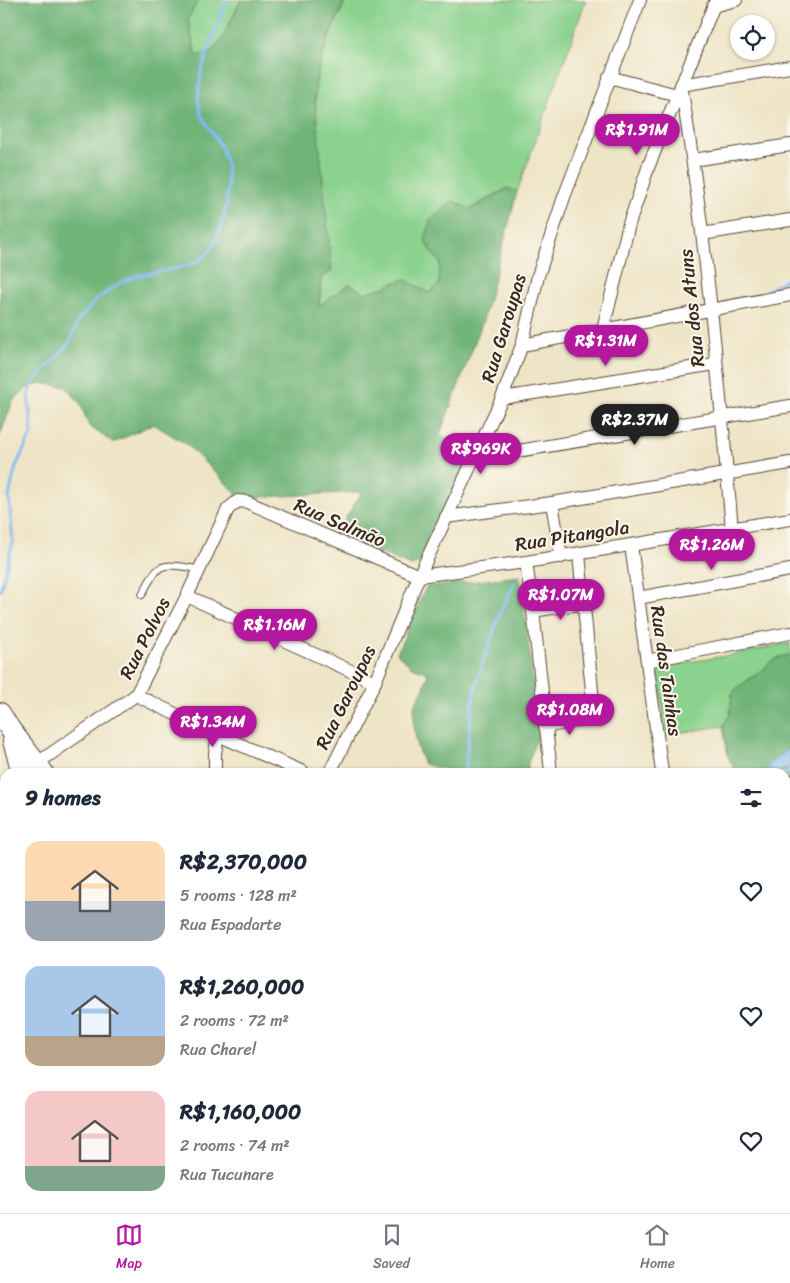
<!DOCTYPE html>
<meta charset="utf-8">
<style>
:root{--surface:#fff;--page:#f6f6f7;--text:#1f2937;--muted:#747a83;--line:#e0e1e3;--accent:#b5179e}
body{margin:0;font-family:Sriracha,sans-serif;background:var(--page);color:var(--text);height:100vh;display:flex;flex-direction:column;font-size:19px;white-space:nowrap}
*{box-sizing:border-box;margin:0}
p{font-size:16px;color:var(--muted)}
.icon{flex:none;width:28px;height:28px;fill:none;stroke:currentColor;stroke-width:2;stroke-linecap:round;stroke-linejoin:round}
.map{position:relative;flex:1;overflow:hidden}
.sheet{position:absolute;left:0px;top:768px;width:790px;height:446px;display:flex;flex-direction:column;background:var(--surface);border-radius:15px 15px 0 0;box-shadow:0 1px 4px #0004}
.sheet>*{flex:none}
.tools{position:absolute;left:730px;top:15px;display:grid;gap:10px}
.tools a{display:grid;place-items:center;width:45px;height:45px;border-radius:50%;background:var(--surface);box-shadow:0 1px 4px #0004;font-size:25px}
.price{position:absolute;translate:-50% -42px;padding:0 11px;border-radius:18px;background:var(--accent);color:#fff;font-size:16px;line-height:32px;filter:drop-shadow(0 1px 2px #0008)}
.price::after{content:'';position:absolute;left:50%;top:30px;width:15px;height:11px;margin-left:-8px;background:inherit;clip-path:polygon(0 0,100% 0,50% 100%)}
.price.on{background:#222;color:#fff}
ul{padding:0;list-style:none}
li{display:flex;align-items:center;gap:15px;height:125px;padding:0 25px}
li span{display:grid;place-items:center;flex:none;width:140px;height:100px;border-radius:15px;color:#555}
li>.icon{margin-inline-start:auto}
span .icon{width:60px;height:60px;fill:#fffc;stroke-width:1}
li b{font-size:21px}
h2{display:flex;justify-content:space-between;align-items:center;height:60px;padding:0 25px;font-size:21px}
.tabs{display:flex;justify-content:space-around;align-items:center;height:70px;border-top:1px solid var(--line);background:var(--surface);font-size:14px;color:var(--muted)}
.tabs a{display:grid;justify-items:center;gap:2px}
.tabs .on{color:var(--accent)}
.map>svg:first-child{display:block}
.green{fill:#8ad28d;stroke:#627e56}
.forest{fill:#6fb478;stroke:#556f4b}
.water{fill:#83b9f2;stroke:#5f7288}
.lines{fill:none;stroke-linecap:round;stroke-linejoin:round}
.stream{stroke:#83b9f2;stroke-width:3}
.lane-casing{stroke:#564637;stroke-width:8}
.street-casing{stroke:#564637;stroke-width:14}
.secondary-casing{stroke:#564637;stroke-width:19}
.primary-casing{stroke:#564637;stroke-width:22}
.lane{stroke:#fff;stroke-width:6}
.street{stroke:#fff;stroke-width:12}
.secondary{stroke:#fff;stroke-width:18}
.primary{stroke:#fff;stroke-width:20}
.labels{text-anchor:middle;stroke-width:4;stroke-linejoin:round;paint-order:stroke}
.street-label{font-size:19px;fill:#3b2a1e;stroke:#fbf7ec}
</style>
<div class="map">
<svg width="790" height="1213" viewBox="0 0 790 1213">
<rect width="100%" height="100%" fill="#fbf7ec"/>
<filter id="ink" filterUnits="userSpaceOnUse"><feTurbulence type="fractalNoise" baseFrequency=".02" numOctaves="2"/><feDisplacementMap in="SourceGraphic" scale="10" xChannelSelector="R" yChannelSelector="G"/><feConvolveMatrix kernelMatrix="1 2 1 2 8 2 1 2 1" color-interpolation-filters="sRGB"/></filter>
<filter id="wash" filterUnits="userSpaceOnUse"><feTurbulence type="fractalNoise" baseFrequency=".0096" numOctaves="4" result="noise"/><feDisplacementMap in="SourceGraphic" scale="20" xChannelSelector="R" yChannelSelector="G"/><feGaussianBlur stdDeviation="1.12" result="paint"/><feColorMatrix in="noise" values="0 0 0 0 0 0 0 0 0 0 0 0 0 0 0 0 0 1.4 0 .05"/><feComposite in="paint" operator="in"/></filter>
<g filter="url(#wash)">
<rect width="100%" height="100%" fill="#eee4c6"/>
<!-- green -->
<g class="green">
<polygon points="198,0 241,0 222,39 209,54 196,55 188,19"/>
<polygon points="346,0 586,0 517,192 507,188 470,209 440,261 439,284 429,293 417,286 395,282 386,287 364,293 350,284 319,306 321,278 315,83 327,42"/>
<polygon points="790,643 790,655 780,657 769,663 762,671 750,678 732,694 730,715 723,726 666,735 657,667 731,655"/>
<polygon points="0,1112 5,1114 5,1209 161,1209 168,1213 0,1213"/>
</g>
<!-- forest -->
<g class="forest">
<path d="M0 0H198L188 19 196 55 209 54 222 39 241 0H346C330 31 315 65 315 101L332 271 321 278 319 306 350 284 364 293 386 287 404 279 429 293 439 284 440 261 436 258 425 241 430 219 453 201 470 209 508 188 517 192 483 321 440 434 473 454 422 561 412 566 335 535 362 492 241 498 186 444 153 424 113 443 89 426 80 403 66 387 40 383 26 389 13 401 0 436Z"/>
<polygon points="520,576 539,732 528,763 528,772 456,772 424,764 417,747 414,725 414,705 424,688 428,673 410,666 397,653 426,587"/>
<polygon points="790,655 790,747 784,769 790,768 790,778 785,778 785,772 736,772 728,757 723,726 730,715 732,694 738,687 762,671 769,663 780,657"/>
</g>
<!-- water -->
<polygon class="water" points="790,747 790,768 784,769 780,772 770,770 767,766"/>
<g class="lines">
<!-- stream -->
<g class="stream">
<polyline points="767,291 790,277"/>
<polyline points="0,591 13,542 9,497 12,482 16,466 32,433 28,395 34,381 68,345 80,318 97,299 120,283 136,276 174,269 188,266 200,260 209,252 218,237 226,208 228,186 226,162 221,147 201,115 198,98 201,72 226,0"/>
<polyline points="465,772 473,698 477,680 500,613 514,584"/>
<polyline points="785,776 790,770"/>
<polyline points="785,955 790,961"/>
<polyline points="785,1161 790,1159"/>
<polyline points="254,1209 255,1213"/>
<polyline points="714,1213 723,1209"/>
</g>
</g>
</g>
<g filter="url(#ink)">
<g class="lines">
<!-- lane casing -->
<g class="lane-casing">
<path id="lane" d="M142 595C160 559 161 564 199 569"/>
</g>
<!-- street casing -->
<g class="street-casing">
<g id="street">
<polyline points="713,6 736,0"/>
<polyline points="609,77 677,95"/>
<polyline points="693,160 790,145"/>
<polyline points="702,234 790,220"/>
<polyline points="603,329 629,224 649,165 716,0"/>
<polyline points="522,345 790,295"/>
<polyline points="502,398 715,364"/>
<polyline points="475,458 790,406"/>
<polyline points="552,503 561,557"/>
<polyline points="446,517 552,503 790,463"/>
<path d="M732 529C719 381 705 232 681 85L790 67"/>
<polyline points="631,545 662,772"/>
<polyline points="526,562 533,611 551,772"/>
<polyline points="187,596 375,682"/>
<polyline points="638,598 790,570"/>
<polyline points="533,611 584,603"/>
<polyline points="647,661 790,633"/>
<polyline points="136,695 218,735 303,772"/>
<polyline points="545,727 589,718 593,715 594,712 579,554"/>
<polyline points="36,764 136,695 187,596 228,509 238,501 247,502 419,576 526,562 790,519"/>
<polyline points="215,772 215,753 218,735"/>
<polyline points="330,772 375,682 419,576 502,398 522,345 538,276 564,197 640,0"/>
<polyline points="785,782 790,781"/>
<polyline points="0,940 5,907"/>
<polyline points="785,1134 790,1133"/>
<polyline points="225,1209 227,1213"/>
<polyline points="376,1209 376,1213"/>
<polyline points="487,1209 488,1213"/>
<polyline points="780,1209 780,1213"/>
</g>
</g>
<!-- secondary casing -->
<g class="secondary-casing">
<polyline id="secondary" points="0,1042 5,1033"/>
</g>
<!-- primary casing -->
<g class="primary-casing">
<g id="primary">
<polyline points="0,713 10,729 43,772"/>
<polyline points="13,741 22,772"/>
<polyline points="335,1209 339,1213"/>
</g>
</g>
<!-- lane -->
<use href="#lane" class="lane"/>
<!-- street -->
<use href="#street" class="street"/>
<!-- secondary -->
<use href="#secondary" class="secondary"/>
<!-- primary -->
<use href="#primary" class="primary"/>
</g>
</g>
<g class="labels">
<!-- street labels -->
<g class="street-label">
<text transform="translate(691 308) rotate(-96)" y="7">Rua dos Atuns</text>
<text transform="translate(503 328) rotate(-73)" y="7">Rua Garoupas</text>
<text transform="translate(340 522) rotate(23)" y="7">Rua Salmão</text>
<text transform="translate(572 535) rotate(-9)" y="7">Rua Pitangola</text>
<text transform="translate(144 638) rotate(-63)" y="7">Rua Polvos</text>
<text transform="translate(667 671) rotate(82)" y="7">Rua das Tainhas</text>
<text transform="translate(345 697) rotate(-64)" y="7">Rua Garoupas</text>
</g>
</g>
</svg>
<div class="tools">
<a><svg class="icon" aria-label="locate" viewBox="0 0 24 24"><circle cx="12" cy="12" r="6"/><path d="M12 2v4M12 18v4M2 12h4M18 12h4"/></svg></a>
</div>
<b class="price" style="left:637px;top:156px">R$1.91M</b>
<b class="price" style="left:606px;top:367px">R$1.31M</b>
<b class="price on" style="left:635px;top:446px">R$2.37M</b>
<b class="price" style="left:481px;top:475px">R$969K</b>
<b class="price" style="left:712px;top:571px">R$1.26M</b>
<b class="price" style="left:561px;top:621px">R$1.07M</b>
<b class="price" style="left:275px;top:651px">R$1.16M</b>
<b class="price" style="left:570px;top:736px">R$1.08M</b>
<b class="price" style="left:213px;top:748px">R$1.34M</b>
<section class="sheet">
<h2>9 homes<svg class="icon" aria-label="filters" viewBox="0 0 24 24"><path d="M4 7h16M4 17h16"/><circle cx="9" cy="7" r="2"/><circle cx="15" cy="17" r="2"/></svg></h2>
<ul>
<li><span style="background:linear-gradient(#ffd9b3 60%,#9aa5b1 0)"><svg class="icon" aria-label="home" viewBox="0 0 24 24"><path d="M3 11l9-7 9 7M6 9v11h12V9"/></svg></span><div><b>R$2,370,000</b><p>5 rooms · 128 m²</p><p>Rua Espadarte</p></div><svg class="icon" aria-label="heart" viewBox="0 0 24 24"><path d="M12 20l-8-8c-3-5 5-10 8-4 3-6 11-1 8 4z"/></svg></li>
<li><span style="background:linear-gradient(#a9c7e8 70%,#b9a48a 0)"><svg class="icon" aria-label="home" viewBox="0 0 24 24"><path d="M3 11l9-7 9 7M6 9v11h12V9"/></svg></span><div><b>R$1,260,000</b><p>2 rooms · 72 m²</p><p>Rua Charel</p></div><svg class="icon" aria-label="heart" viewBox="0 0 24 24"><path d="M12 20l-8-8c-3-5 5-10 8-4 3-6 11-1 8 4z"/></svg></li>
<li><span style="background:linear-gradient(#f6c9c9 75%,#7fa58c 0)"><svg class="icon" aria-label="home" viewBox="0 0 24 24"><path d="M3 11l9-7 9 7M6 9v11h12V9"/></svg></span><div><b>R$1,160,000</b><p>2 rooms · 74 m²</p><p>Rua Tucunare</p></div><svg class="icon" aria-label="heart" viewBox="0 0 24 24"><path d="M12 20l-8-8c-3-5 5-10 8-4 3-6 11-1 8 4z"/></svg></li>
</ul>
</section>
</div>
<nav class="tabs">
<a class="on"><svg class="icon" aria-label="map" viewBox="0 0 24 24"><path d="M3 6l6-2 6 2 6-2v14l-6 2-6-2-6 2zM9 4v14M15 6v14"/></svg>Map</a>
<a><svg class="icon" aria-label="saved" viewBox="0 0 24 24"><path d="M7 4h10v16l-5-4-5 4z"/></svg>Saved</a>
<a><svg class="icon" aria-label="home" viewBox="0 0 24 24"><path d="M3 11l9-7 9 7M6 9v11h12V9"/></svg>Home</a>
</nav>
